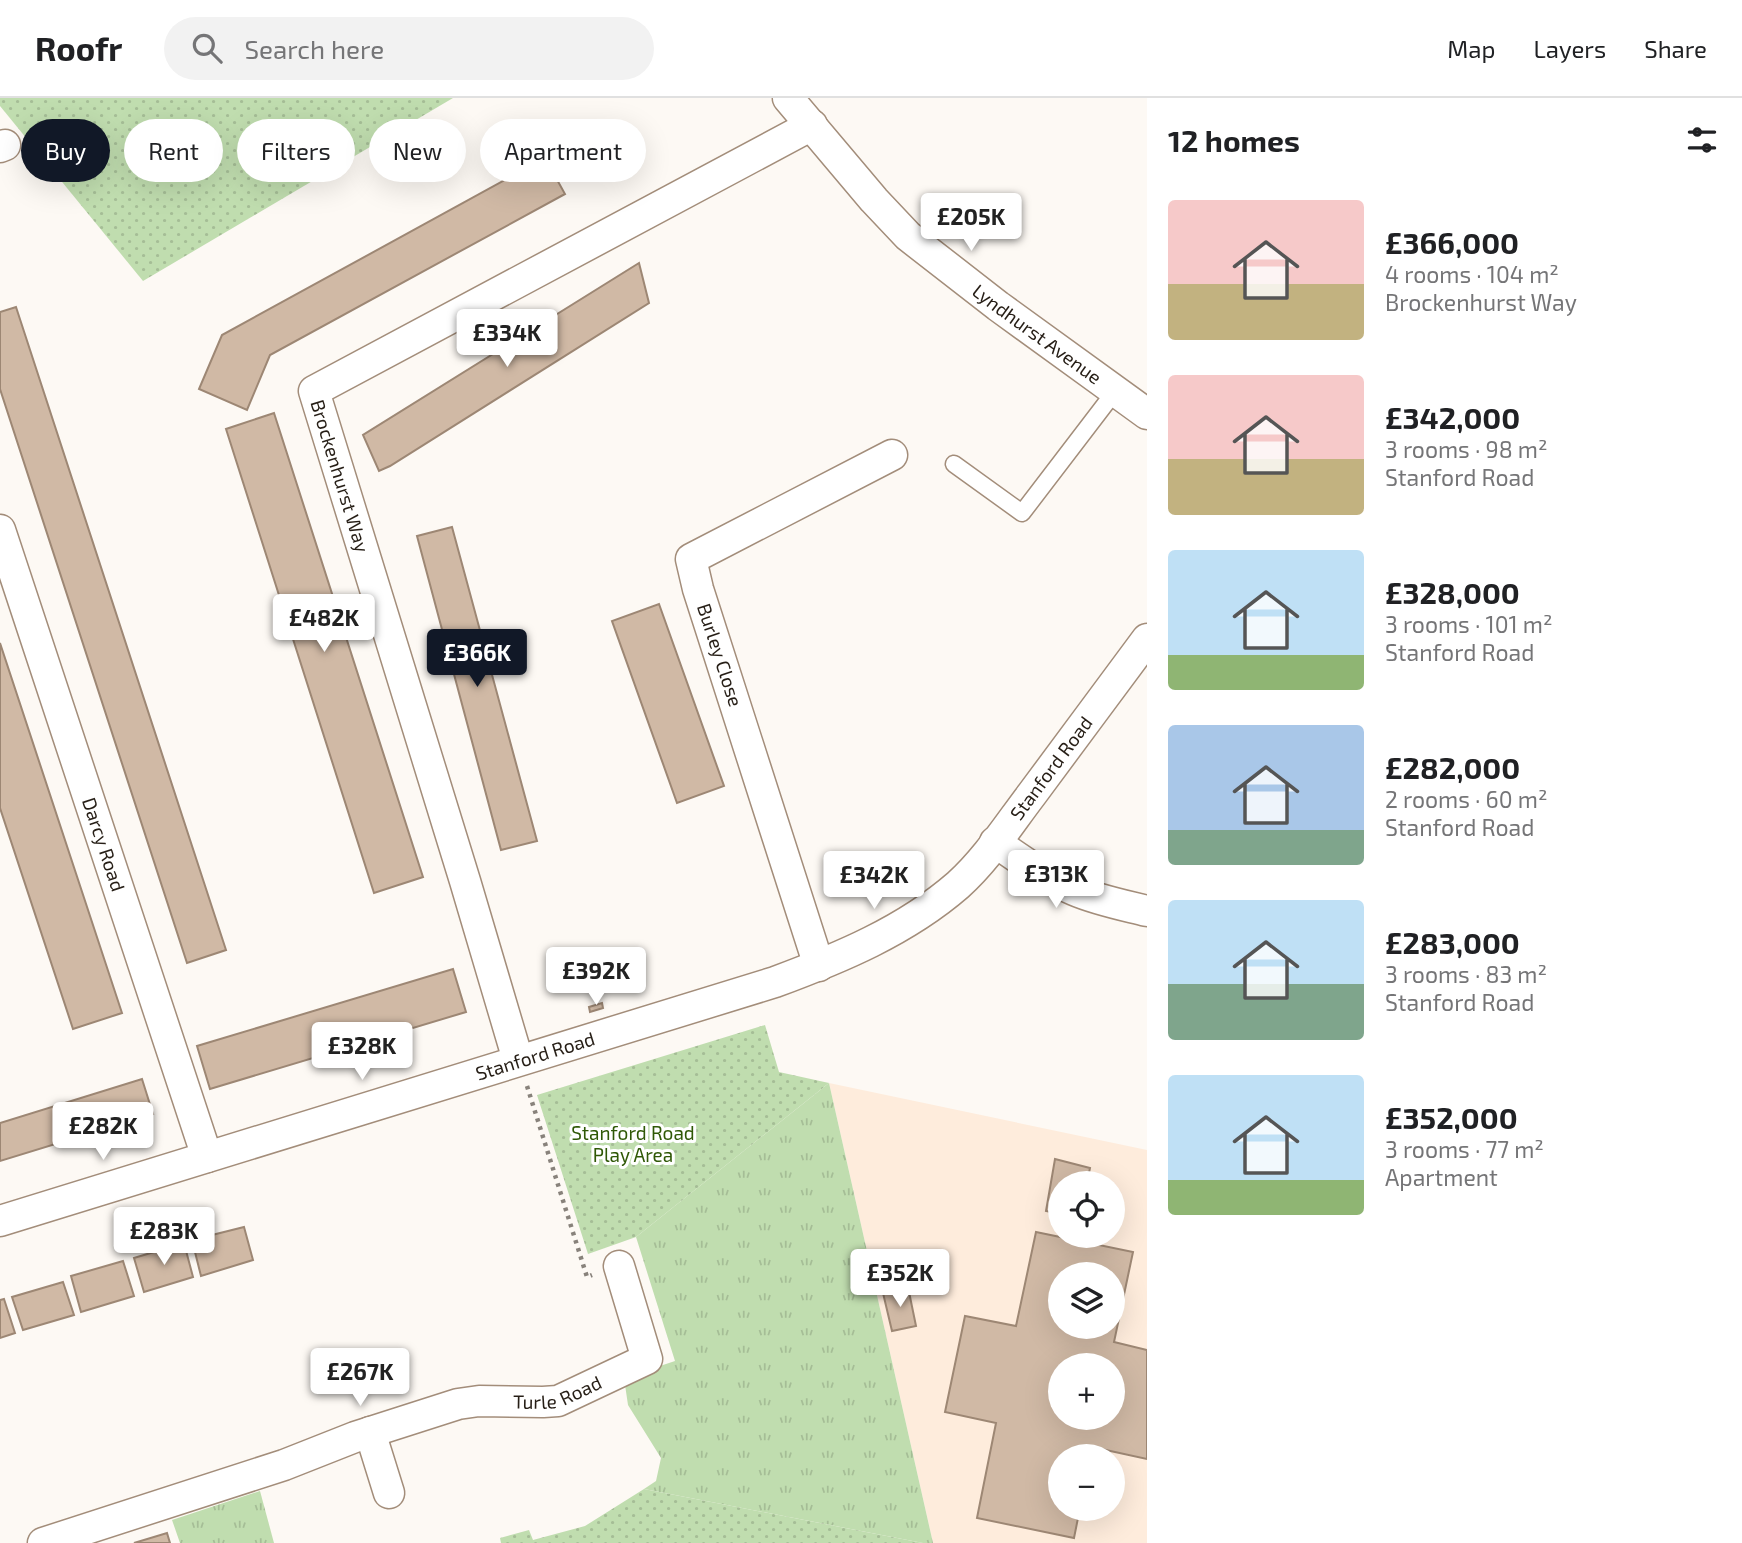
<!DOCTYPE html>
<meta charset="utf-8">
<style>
:root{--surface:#fff;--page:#f2f2f2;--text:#202124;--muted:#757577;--line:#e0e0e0;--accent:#111827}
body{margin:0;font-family:"Exo 2",sans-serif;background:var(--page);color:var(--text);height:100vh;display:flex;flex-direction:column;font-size:26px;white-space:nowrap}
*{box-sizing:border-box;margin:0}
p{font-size:23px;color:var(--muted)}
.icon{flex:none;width:38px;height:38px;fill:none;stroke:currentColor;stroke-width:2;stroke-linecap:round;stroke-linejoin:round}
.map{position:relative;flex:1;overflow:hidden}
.side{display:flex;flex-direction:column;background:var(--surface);width:595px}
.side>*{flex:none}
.banner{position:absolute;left:21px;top:21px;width:665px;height:63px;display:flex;gap:14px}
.tools{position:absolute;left:1048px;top:1073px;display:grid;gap:14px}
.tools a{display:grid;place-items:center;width:77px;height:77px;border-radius:50%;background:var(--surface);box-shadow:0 7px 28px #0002;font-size:35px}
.price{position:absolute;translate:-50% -60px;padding:0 16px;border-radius:7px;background:#fff;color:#222;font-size:23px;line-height:46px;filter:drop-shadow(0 2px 4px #0008)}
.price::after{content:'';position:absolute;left:50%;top:42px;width:21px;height:16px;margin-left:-10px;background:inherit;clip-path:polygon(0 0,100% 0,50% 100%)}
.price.current{background:var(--accent);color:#fff}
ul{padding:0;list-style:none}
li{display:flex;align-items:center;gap:21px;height:175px;padding:0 21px}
li span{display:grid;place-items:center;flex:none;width:196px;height:140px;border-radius:7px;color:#555}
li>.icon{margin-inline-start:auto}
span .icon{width:84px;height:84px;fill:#fffc;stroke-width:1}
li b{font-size:30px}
h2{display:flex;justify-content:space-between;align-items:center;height:84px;padding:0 21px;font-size:30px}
.chip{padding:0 24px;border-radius:32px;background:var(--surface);box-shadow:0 7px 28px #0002;font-size:24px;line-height:63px}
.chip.current{background:var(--accent);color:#fff}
header{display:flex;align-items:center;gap:42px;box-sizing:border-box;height:98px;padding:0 35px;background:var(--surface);border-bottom:2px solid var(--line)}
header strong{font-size:33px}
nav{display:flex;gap:38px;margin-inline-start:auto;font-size:24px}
.search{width:490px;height:63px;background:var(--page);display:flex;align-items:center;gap:18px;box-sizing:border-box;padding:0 24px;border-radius:38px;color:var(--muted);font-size:26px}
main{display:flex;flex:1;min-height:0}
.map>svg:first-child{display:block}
.built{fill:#feecdc;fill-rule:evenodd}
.grass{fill:url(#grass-tufts)}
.park{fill:url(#park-dots)}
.building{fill:#d0b9a5;stroke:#9d8774;stroke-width:2;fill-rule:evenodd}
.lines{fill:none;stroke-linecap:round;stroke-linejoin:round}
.service-casing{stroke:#a38d7a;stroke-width:19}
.minor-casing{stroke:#a38d7a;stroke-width:33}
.path{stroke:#88827b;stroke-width:4.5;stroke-dasharray:3.5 5;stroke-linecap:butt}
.service{stroke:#fff;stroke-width:16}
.minor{stroke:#fff;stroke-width:30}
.labels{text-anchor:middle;stroke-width:6;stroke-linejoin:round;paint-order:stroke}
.street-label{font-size:19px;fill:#261e16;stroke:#fff}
.park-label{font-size:19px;fill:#2f5806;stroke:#fff}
</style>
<header>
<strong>Roofr</strong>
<div class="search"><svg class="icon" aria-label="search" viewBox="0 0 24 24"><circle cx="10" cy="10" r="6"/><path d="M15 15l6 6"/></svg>Search here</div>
<nav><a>Map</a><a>Layers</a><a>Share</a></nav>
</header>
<main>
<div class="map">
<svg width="1147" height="1445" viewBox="0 0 1147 1445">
<defs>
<pattern id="grass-tufts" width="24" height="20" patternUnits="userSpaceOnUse" patternTransform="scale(1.75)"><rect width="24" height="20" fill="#c0ddaf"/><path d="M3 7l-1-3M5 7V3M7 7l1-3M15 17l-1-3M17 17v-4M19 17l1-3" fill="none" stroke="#a5bd96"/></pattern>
<pattern id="park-dots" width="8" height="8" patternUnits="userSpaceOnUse" patternTransform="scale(1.75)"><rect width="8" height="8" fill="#c0ddaf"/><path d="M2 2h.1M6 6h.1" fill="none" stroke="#a5bd96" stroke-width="1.8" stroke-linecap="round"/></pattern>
</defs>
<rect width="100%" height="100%" fill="#fdf9f4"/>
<!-- built -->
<path class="built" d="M829 985 1147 1052V1445H933ZM1060 1085H1113V1138H1060ZM1060 1176H1113V1228H1060ZM1060 1267H1113V1320H1060ZM1060 1358H1113V1410H1060Z"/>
<!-- grass -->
<g class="grass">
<polygon points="829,985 933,1445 923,1445 644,1391 656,1383 661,1360 628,1307 624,1280 675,1263 636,1139"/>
<polygon points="260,1393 274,1445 180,1445 172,1422"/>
</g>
<!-- park -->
<g class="park">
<polygon points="0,0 453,0 143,183 0,8"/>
<polygon points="765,927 779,974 829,985 636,1139 588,1156 537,997"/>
<polygon points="644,1391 923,1445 501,1445 500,1440 529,1432 533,1442 585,1428"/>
</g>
<!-- building -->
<g class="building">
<polygon points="545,60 565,96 270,257 247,312 199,291 222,237"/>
<polygon points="639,165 649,205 390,368 379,373 363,337"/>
<polygon points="16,209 226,852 187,865 0,291 0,214"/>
<polygon points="274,315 423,779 374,795 226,331"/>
<polygon points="452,429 537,743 501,752 417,438"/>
<polygon points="659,506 724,688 677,705 612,523"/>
<polygon points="0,545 122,915 73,931 0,710"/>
<polygon points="453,871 466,914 210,991 197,948"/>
<polygon points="602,905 603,910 590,914 589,909"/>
<polygon points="142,981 153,1016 0,1063 0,1025"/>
<polygon points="1055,1061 1090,1070 1087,1085 1060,1085 1060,1116 1046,1113"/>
<polygon points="244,1129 253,1162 201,1178 192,1142"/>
<path d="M1036 1134 1133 1154 1114 1244 1147 1252V1361L1092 1349 1090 1358H1060V1410H1080L1074 1440 977 1420 996 1325 945 1314 965 1218 1016 1228ZM1060 1176H1113V1228H1060ZM1060 1267H1113V1320H1060Z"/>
<polygon points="184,1145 193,1179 144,1194 134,1160"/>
<polygon points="123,1163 134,1198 81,1214 71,1178"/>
<polygon points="63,1184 74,1217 23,1232 12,1199"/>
<polygon points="908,1189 916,1228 892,1233 883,1195"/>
<polygon points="4,1201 15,1235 0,1240 0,1202"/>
<polygon points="167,1435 170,1445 134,1445"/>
</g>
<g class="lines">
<!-- service casing -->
<g class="service-casing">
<polyline id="service" points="954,366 1022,415 1116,292"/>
</g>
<!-- minor casing -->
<g class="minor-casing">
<g id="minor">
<path id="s1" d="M788 0 874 102 908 138 998 208 1147 316"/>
<polyline points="0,49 5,47"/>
<path id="s2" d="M0 432 207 1059"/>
<path d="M995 744C1021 762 1046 780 1074 792 1097 802 1123 807 1147 813"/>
<polyline points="819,868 698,491 691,461 892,357"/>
<polyline points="518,962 465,783 314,293 812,27"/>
<path id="s3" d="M0 1123 775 884C840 860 905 833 958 787 987 761 1009 726 1032 696 1070 644 1109 593 1147 541"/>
<polyline points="370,1334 389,1395"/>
<path id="s4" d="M43 1445 284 1367 355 1339 458 1306 479 1303 543 1304 558 1303 647 1261 619 1168"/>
</g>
</g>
<!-- path -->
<polyline class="path" points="527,988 587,1179 592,1177"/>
<!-- service -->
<use href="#service" class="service"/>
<!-- minor -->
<use href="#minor" class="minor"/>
</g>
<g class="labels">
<!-- street labels -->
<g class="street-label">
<text dy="7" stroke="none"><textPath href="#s1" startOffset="345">Lyndhurst Avenue</textPath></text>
<text transform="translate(340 378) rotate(73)" y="7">Brockenhurst Way</text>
<text transform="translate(720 557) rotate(72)" y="7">Burley Close</text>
<text dy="7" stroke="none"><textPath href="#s3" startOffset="1169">Stanford Road</textPath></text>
<text dy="7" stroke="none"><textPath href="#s2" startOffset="331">Darcy Road</textPath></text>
<text dy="7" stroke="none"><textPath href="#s3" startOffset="560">Stanford Road</textPath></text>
<text dy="7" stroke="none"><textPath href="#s4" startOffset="539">Turle Road</textPath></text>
</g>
<!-- park labels -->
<g class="park-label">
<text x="633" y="1042">Stanford Road<tspan x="633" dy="22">Play Area</tspan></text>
</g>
</g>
</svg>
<div class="tools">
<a><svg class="icon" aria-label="locate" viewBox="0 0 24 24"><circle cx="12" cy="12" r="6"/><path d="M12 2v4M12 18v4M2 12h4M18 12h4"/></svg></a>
<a><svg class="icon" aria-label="layers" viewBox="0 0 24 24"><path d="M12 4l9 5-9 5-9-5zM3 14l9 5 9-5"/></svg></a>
<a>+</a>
<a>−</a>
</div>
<b class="price" style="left:971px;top:155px">£205K</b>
<b class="price" style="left:507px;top:271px">£334K</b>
<b class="price" style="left:324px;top:556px">£482K</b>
<b class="price current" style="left:477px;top:591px">£366K</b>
<b class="price" style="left:1056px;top:812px">£313K</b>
<b class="price" style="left:874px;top:813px">£342K</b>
<b class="price" style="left:596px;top:909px">£392K</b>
<b class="price" style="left:362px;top:984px">£328K</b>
<b class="price" style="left:103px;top:1064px">£282K</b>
<b class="price" style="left:164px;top:1169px">£283K</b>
<b class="price" style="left:900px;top:1211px">£352K</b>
<b class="price" style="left:360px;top:1310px">£267K</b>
<div class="banner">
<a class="chip current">Buy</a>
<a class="chip">Rent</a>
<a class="chip">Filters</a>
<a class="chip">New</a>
<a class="chip">Apartment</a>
</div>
</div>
<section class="side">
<h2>12 homes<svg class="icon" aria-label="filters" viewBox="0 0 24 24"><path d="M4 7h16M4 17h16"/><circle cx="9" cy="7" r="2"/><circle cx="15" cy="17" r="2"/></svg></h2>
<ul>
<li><span style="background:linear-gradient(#f6c9c9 60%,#c2b280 0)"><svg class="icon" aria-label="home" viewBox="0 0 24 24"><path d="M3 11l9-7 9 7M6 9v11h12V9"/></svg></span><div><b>£366,000</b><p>4 rooms · 104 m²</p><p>Brockenhurst Way</p></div></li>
<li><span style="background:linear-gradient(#f6c9c9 60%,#c2b280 0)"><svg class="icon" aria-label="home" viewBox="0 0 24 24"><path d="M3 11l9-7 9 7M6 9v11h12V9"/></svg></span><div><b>£342,000</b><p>3 rooms · 98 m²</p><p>Stanford Road</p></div></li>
<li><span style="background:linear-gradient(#bfe0f5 75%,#8fb573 0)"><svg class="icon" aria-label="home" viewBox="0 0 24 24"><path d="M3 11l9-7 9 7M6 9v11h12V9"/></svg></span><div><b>£328,000</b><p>3 rooms · 101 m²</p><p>Stanford Road</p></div></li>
<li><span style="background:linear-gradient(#a9c7e8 75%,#7fa58c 0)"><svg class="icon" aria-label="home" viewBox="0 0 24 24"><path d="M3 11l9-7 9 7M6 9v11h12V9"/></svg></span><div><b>£282,000</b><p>2 rooms · 60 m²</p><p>Stanford Road</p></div></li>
<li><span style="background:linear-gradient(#bfe0f5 60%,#7fa58c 0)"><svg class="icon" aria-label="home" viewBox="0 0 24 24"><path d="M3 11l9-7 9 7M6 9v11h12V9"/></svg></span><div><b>£283,000</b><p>3 rooms · 83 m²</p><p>Stanford Road</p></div></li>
<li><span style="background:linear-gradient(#bfe0f5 75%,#8fb573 0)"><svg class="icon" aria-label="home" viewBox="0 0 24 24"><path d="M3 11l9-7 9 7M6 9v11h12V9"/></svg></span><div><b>£352,000</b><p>3 rooms · 77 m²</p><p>Apartment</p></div></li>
</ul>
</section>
</main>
